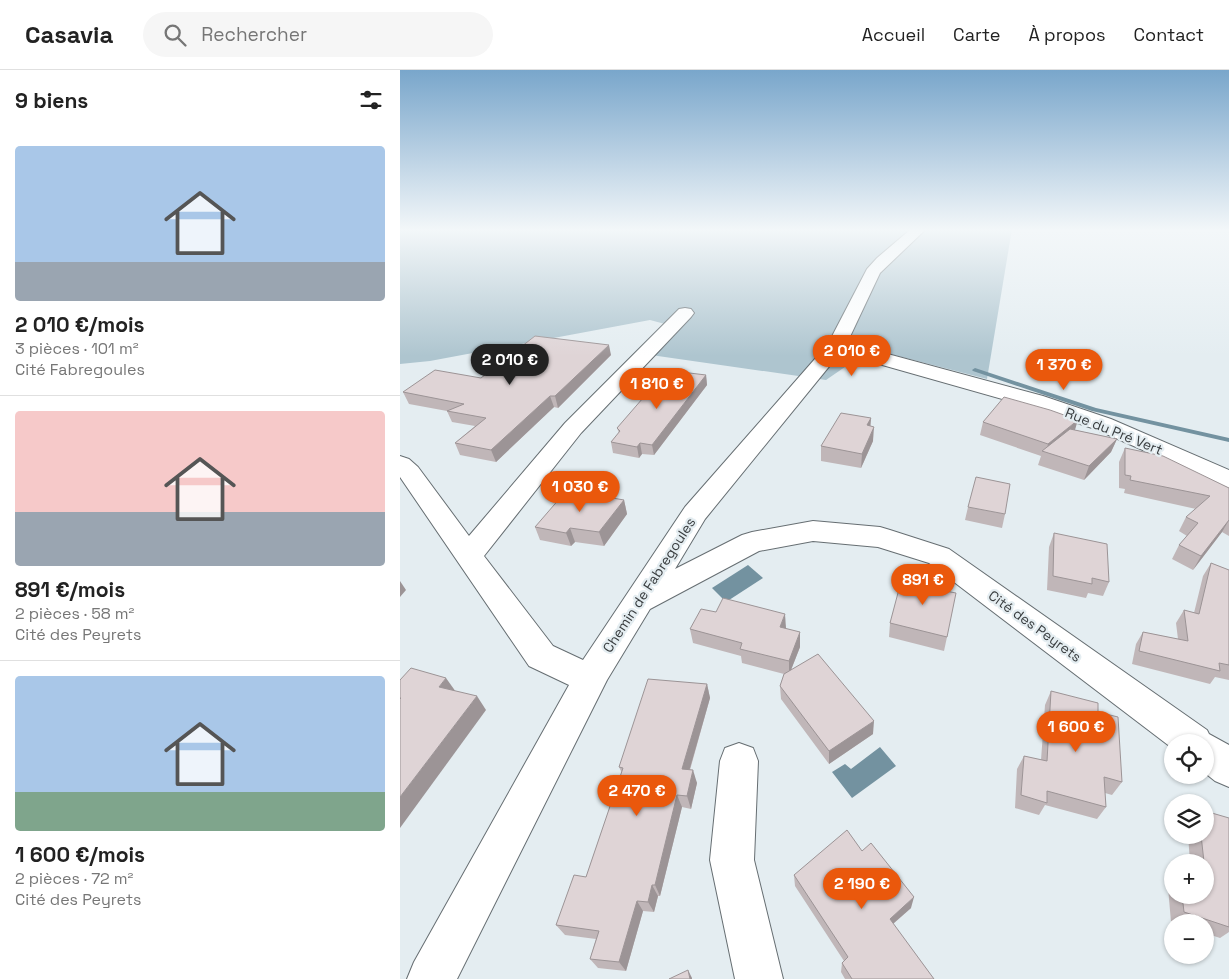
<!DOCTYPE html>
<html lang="fr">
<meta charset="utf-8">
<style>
:root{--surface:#fff;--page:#f6f6f6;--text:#222;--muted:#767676;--line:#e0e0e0;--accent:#ea580c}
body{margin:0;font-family:"Space Grotesk",sans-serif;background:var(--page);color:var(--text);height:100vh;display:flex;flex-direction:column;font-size:19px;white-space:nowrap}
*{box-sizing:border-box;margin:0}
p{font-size:16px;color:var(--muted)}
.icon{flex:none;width:28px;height:28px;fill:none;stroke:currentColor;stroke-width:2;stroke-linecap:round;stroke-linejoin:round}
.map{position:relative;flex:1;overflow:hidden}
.sheet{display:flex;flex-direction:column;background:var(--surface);width:400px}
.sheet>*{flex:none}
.tools{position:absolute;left:764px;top:664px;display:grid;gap:10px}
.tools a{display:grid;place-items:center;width:50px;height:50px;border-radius:50%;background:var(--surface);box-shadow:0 1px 4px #0004;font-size:25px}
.price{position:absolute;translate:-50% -42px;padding:0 11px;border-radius:18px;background:var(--accent);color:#fff;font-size:16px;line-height:32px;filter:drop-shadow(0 1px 2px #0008)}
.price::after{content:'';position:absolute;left:50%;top:30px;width:15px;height:11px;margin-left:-8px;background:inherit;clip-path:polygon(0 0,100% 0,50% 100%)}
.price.active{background:#222;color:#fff}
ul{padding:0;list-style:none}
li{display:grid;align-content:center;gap:10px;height:265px;padding:0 15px}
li+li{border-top:1px solid var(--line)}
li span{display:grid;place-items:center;height:155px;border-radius:5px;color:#555}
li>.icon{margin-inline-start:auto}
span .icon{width:90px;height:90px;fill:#fffc;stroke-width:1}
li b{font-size:21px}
h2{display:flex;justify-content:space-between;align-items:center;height:60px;padding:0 15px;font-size:21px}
header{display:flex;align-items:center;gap:30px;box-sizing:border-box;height:70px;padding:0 25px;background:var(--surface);border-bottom:1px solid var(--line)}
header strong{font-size:24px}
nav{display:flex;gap:28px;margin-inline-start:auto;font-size:18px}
.search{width:350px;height:45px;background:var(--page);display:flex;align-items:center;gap:12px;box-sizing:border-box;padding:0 18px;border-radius:28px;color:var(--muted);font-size:19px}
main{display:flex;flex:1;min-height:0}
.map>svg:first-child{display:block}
.green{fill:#aec5cf}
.water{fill:#7392a0}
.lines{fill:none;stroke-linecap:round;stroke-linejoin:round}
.stream{fill:#7392a0;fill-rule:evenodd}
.minor-casing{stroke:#666e72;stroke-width:2}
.minor{fill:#fff;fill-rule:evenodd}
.wall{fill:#c0b6b8}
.shaded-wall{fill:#9c9496}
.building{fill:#dfd4d6;stroke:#9c9496}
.labels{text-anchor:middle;stroke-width:4.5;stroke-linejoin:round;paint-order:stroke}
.street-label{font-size:14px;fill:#393d3f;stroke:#e4edf1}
</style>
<header>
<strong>Casavia</strong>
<div class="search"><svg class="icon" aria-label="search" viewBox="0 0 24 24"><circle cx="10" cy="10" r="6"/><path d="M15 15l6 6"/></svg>Rechercher</div>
<nav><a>Accueil</a><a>Carte</a><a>À propos</a><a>Contact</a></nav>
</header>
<main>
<section class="sheet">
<h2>9 biens<svg class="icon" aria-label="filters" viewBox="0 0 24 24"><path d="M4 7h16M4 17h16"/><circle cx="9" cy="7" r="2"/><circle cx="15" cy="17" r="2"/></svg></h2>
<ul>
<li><span style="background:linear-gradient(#a9c7e8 75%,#9aa5b1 0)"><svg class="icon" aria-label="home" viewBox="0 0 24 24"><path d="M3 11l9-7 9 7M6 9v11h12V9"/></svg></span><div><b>2 010 €/mois</b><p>3 pièces · 101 m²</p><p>Cité Fabregoules</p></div></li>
<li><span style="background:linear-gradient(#f6c9c9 65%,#9aa5b1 0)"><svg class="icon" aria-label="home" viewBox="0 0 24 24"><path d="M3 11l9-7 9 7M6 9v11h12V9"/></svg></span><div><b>891 €/mois</b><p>2 pièces · 58 m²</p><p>Cité des Peyrets</p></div></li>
<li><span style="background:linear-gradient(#a9c7e8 75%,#7fa58c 0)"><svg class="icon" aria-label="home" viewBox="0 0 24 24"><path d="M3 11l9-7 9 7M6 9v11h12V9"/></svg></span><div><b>1 600 €/mois</b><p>2 pièces · 72 m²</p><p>Cité des Peyrets</p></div></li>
</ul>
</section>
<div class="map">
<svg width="829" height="909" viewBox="0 0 829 909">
<rect width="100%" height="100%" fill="#e4edf1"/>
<!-- green -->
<polygon class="green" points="0,159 612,159 587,309 471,279 426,310 237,283 265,254 250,250 30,291 0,294"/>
<!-- water -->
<g class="water">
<polygon points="348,495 363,508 326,532 312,518"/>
<polygon points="480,677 496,696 452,728 432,702 445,694 451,699"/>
</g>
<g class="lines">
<!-- stream -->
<polygon class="stream" points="575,298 696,338 829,368 829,372 692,341 573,301 572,300"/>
<!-- minor casing -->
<g class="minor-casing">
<g id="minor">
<polygon points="511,159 526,159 480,203 447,273 643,326 711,349 829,400 829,418 695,359 627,336 440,283 305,449 275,499 342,465 352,462 413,451 480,457 490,460 549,479 807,660 809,664 829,675 829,717 815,711 805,703 805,672 772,672 772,678 529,493 478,477 413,471 359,481 250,539 207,610 57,909 7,909 14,892 169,615 129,596 0,407 0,386 9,389 18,397 69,466 165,353 279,239 285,238 291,239 294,243 291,247 181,363 84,486 153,576 183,590 285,437 428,274 467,199 477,188"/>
<polygon points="339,673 353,678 358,691 354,790 383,909 335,909 310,790 320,691 325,678"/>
</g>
</g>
<!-- minor -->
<use href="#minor" class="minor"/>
</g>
<!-- wall -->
<g class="wall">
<polygon points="211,285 158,338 154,337 96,392 60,385 55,373 75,356 52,352 47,341 9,334 3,322"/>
<polygon points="306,305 307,315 254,385 242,384 239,388 213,383 211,372 219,363 217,358 248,329"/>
<polygon points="471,348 470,356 473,371 461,398 421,391 421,376"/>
<polygon points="583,352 675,360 717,369 711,382 684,410 638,395 641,386 580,365"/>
<polygon points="725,378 829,418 829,466 822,462 793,500 772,489 779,475 787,466 779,461 786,447 796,439 724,423 725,419 719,418 719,392"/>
<polygon points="224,430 227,444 204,476 175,472 171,476 140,470 135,457"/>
<polygon points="568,437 605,444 602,458 565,450"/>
<polygon points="654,463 709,512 703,526 688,523 686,528 647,520 649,477"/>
<polygon points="811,493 829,500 829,610 815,607 810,614 732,594 736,574 743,562 778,569 776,553 784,540 794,543 803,506"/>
<polygon points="540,520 547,567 544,581 489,567 490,553"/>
<polygon points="290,559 386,559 400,577 391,600 473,664 429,694 381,629 380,616 384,604 342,593 341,586 293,573"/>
<polygon points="307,614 310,628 290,700 297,713 291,739 282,737 260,826 258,826 254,842 243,841 226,901 198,898 190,889 196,869 165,865 156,855 186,807 222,703 219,697"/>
<polygon points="651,621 698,642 722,712 712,725 705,723 706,737 697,749 645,735 639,745 615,738 617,699 624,686 641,690 645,635"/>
<polygon points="788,765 805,765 829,857 829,862 820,868 805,863 805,852 771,852 767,806 772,801 772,825 805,825 805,792 790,792"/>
<polygon points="462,781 511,838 493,854 534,909 445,909 441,902 442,893 444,891 395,816 394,805"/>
</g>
<!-- shaded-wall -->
<g class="shaded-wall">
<polygon points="209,275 211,285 158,338 155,326"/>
<polygon points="306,305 307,315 254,385 252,375"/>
<polygon points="150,326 154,337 96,392 91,380"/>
<polygon points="471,348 470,362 467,355"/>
<polygon points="678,350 674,363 646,382 648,374"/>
<polygon points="474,357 473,371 461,398 462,384"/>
<polygon points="717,369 711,382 684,410 689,396"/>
<polygon points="240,373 242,384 239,388 237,377"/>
<polygon points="224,430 227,444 204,476 199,462"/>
<polygon points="829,450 822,462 793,500 801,486"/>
<polygon points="170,458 175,472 171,476 166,463"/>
<polygon points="0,511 6,520 0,527"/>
<polygon points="385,544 386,558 381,572 380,557"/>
<polygon points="400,562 400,577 389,605 389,591"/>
<polygon points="46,608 56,622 39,617"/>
<polygon points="307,614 310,628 286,712 282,699"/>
<polygon points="77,626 86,640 0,758 0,727"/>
<polygon points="474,651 473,664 429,694 429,681"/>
<polygon points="293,700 297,713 291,739 287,726"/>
<polygon points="277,725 282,737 260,826 255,815"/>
<polygon points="252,815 258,826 254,842 248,832"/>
<polygon points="514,827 511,838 487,859 490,849"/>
<polygon points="237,831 243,841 226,901 219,892"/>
<polygon points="288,900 292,908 292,909 290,909"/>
</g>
<!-- building -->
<g class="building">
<polygon points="135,266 209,275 155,326 150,326 91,380 55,373 86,348 47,341 64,334 3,322 35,300 81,308"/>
<polygon points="273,301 306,305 252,375 240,373 237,377 211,372 220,361 217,358 243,328 248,329"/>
<polygon points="604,327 650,340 678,350 648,374 583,352"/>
<polygon points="441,343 471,348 467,355 474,357 462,384 421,376"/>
<polygon points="670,359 717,369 689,396 642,381"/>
<polygon points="725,378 763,386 829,418 829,450 801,486 779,475 798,453 786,447 810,426 730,410 731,406 725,405"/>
<polygon points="576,407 610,414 605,444 568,437"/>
<polygon points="167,420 224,430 199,462 170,458 166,463 135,457"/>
<polygon points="654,463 707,474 709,512 692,508 692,514 653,506"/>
<polygon points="811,493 829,500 829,595 819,593 820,601 739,581 743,562 788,571 784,540 799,544"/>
<polygon points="503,504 542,513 540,520 556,523 547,567 490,553"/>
<polygon points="323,528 385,544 380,557 400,562 389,591 340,579 342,573 290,559 301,539 316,542"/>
<polygon points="418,584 474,651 429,681 380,616 384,604"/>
<polygon points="11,598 46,608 39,617 77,626 0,727 0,629 1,628 0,628 0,610"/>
<polygon points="248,609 307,614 282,699 293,700 287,726 277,725 255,815 252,815 248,832 237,831 219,892 190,889 199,861 156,855 174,805 186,807 223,698 219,697"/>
<polygon points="651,621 698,633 698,642 718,647 722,712 704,707 706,737 647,721 647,733 621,725 624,686 647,691"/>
<polygon points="805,741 829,748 829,857 784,842 782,825 805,825 805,792 804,792 801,765 805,765"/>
<polygon points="447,760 462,781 471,773 514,827 490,849 534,909 452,909 442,893 448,887 394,805"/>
<polygon points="288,900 290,909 269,909"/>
</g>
<!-- sky -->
<linearGradient id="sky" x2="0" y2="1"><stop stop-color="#79a6cb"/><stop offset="0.56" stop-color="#f3f7f9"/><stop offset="1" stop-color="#f3f7f9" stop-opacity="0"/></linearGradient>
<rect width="829" height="286" fill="url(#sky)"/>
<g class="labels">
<!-- street labels -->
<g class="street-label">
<text transform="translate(714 361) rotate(22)" y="5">Rue du Pré Vert</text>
<text transform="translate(249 515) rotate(-57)" y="5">Chemin de Fabregoules</text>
<text transform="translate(635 556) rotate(36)" y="5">Cité des Peyrets</text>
</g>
</g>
</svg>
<div class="tools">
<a><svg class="icon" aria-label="locate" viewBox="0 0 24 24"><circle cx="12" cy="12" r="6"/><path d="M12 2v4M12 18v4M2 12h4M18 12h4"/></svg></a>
<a><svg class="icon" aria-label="layers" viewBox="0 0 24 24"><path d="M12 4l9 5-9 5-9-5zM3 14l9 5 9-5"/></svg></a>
<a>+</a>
<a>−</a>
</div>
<b class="price" style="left:452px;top:307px">2 010 €</b>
<b class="price active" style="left:110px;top:316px">2 010 €</b>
<b class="price" style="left:664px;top:321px">1 370 €</b>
<b class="price" style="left:257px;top:340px">1 810 €</b>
<b class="price" style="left:180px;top:443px">1 030 €</b>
<b class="price" style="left:523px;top:536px">891 €</b>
<b class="price" style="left:676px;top:683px">1 600 €</b>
<b class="price" style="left:237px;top:747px">2 470 €</b>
<b class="price" style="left:462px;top:840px">2 190 €</b>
</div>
</main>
